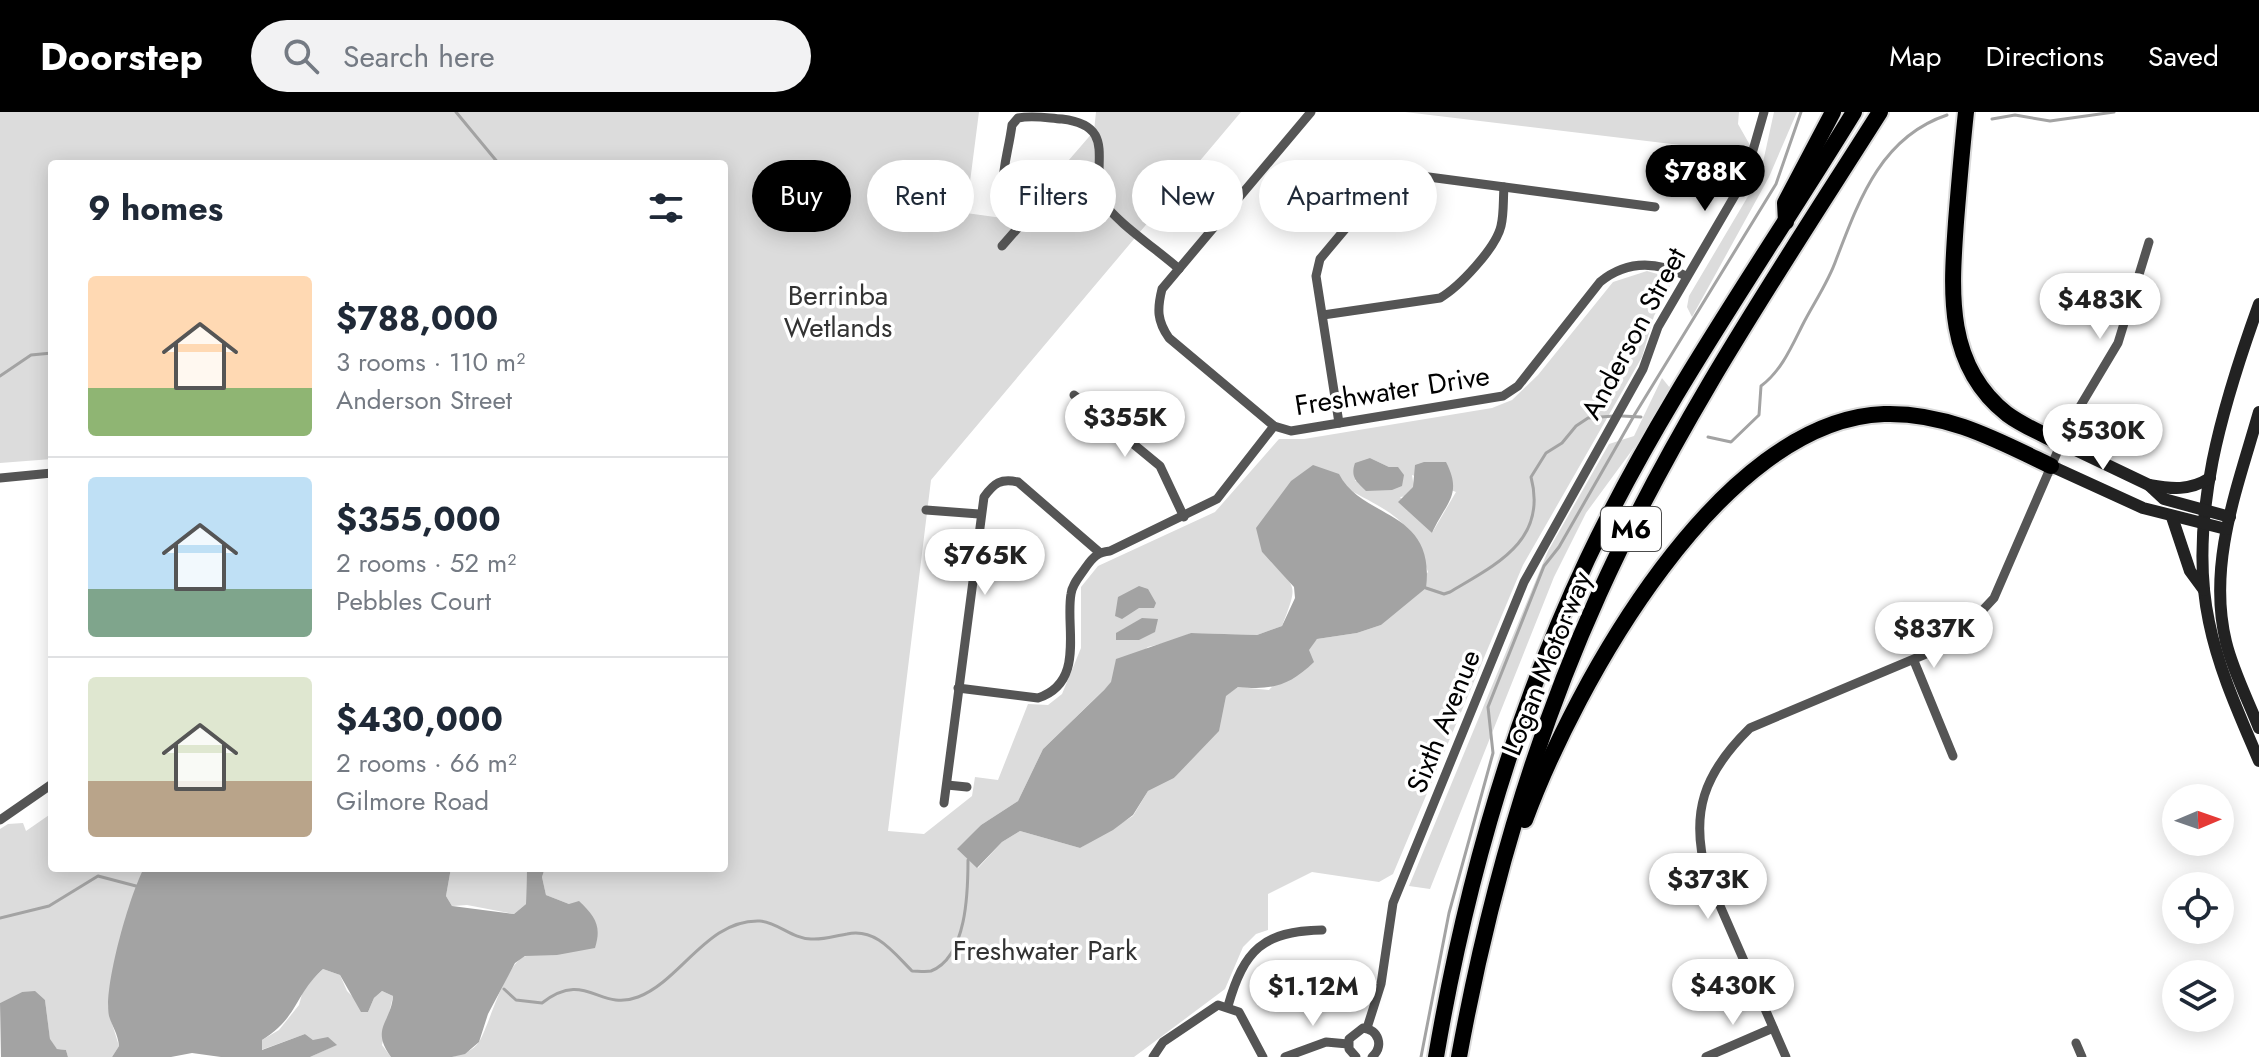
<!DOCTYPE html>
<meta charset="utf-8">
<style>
:root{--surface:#fff;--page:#f2f2f3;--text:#1f2937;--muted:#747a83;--line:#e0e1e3;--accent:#000}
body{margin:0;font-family:Jost,sans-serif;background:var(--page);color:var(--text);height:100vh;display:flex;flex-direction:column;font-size:30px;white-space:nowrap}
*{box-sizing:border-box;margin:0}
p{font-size:26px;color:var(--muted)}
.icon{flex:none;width:44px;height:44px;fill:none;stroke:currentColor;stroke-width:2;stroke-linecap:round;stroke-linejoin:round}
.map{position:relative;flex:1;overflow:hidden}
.panel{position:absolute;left:48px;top:48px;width:680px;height:712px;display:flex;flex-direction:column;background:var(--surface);border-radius:8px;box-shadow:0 4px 20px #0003}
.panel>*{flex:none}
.guide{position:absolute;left:752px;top:48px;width:760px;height:72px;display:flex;gap:16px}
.needle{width:52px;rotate:88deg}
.tools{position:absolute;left:2162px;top:672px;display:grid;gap:16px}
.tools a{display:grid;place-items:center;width:72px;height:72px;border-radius:50%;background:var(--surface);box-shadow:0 4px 20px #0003;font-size:40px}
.price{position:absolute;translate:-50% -68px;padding:0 18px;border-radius:28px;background:#fff;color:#222;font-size:26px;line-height:52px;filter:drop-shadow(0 2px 4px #0008)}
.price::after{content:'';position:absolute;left:50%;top:48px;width:24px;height:18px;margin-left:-12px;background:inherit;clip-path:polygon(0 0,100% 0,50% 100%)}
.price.current{background:var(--accent);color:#fff}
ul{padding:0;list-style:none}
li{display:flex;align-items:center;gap:24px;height:200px;padding:0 40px}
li+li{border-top:2px solid var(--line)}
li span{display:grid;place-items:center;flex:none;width:224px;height:160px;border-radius:8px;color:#555}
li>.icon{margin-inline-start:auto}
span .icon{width:96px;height:96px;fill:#fffc;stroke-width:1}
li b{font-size:34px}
h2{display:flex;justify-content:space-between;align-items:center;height:96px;padding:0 40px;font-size:34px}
.pill{padding:0 28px;border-radius:36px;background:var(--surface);box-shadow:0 4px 20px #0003;font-size:28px;line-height:72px}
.pill.current{background:var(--accent);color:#fff}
header{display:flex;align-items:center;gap:48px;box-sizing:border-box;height:112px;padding:0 40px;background:var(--accent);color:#fff}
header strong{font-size:38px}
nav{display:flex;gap:44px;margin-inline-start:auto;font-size:28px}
.search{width:560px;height:72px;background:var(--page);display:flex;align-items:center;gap:20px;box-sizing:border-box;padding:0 28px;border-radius:44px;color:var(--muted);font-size:30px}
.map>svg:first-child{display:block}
.green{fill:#dcdcdc;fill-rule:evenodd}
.water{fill:#a3a3a3}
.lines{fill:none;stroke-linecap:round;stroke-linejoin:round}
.stream{stroke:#a3a3a3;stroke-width:3}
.motorway-casing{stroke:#dbdbdb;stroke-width:20}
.minor{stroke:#555;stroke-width:9}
.secondary{stroke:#222;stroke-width:12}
.motorway{stroke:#000;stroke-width:16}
.labels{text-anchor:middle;stroke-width:7;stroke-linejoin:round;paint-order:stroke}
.shield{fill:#fff;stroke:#4c4c4c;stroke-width:2}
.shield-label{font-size:26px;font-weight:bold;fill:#000}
.park-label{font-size:28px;fill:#333;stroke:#fff}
.street-label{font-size:28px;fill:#000;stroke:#fff}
</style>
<header>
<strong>Doorstep</strong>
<div class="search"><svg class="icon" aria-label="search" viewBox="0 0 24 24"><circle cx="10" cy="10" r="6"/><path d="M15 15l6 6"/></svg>Search here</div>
<nav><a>Map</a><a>Directions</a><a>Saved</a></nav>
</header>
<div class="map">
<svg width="2259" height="945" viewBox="0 0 2259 945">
<rect width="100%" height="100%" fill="#fff"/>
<!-- green -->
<g class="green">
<path d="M0 0H979L966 101 1017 108 1094 19 1096 0H1241L931 368 888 719 924 722 972 684 975 665 998 668 1028 592 1048 593 1062 582 1081 536V475L1098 454 1215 400 1279 327H1304L1492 296 1512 288 1538 263 1613 170 1647 159 1668 165 1671 172 1654 204 1642 245 1523 453 1393 762 1379 770 1312 760 1268 782V818L1256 822 1243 835 1225 877 1134 945H452C462 942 473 939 479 930 490 912 505 850 526 844 535 841 548 843 557 843L569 792 546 783 542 765 545 756H724V52H52V347L0 351ZM1370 346 1389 355 1355 369ZM1412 363 1456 380 1432 421 1400 385 1408 384 1414 375ZM1346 376C1393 402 1411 406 1428 460L1381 513 1357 521 1317 527 1269 578 1238 575 1225 584 1219 606 1174 666 1148 679 1133 704 1080 736 1020 719 1002 730 978 756 958 738 981 713 1018 689 1043 637 1148 535 1173 529 1191 521 1257 523 1282 514C1300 467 1296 478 1262 440Z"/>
<polygon points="1405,0 1739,0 1738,12 1755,42"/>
<polygon points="1774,0 1797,0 1769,65 1692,205 1687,195 1689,184 1760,64"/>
<polygon points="1662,266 1670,276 1641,326 1586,401 1554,465 1430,777 1409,774 1548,439 1609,332 1634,324"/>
<polygon points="52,701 52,756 144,756 109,902 119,934 112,945 68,945 66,938 57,937 50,928 45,888 22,880 0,891 0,717 8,712 23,711 26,719"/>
<polygon points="451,756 527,756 526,792 514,802 467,793 452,794 446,784"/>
<polygon points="323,857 340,863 347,879 368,900 374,886 382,879 393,884 382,933 391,945 310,945 336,933 313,928 305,922 261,938 262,928 279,918 299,893 304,875"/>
</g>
<!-- water -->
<g class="water">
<path d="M1370 346 1389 355H1398L1404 363 1402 374 1392 378 1366 379C1357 370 1350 365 1355 351Z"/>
<path d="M1424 350H1446C1463 383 1446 390 1432 421L1398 390 1413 375 1415 353Z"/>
<path d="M1313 353 1339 362C1362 408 1436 396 1426 476L1381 513 1357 521 1317 527 1309 538 1314 550C1288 575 1271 578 1238 575L1226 584 1219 619 1174 666 1148 679 1133 703 1113 718 1080 736 1020 719 1002 730 977 756 957 737 981 713 1018 689 1043 637 1104 578 1111 570 1116 547 1191 521 1257 523 1282 514 1295 486 1294 475 1262 440 1256 416 1291 369Z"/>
<polygon points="1139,474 1148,477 1156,491 1154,496 1139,496 1122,507 1115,504 1118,485"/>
<polygon points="1142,506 1158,507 1155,520 1139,528 1116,528 1116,521"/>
<path d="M144 756H451L446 784 452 794 514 802 526 792 527 756H545L542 765 546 783 569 792 579 789C595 804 602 814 595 836L557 843 525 844 515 851 488 902 479 930 465 942 452 945H391C370 916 391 911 393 884L382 879 374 886 368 900H361L340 863 323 857C294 883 299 905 262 928V938L305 922 313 928 328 925 337 933 310 945H221L192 941 171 945H112L119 934C118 922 112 914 109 904 103 875 130 782 144 756Z"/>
<polygon points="35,879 45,888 50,927 57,937 66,938 68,945 1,945 0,891 22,880"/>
</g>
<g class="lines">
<!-- stream -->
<g class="stream">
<polyline points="456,0 499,52"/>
<polyline points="1992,7 2015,3 2050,9 2114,0"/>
<polyline points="0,264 31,243 52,241"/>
<polyline points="1622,304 1641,305"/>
<path d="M1708 325 1731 330 1759 303 1761 274C1781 259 1791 236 1802 214 1813 192 1828 171 1836 148 1859 88 1881 25 1947 3"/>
<path d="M1426 476 1444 482 1450 480C1495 453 1548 429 1531 365L1546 341 1562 331 1576 314 1588 306 1614 304"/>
<polyline points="0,806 49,794 98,764 136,774"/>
<path d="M504 877 516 888 542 891C586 857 599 900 638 885 682 868 707 807 760 809 777 810 793 827 811 827 824 828 834 824 847 822 876 816 893 840 912 859 917 859 926 860 931 859 967 845 968 779 968 748"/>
<polyline points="1421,945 1449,801 1493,641 1488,595 1544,454 1559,435 1635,302 1776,72 1801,0"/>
</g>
<!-- motorway casing -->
<g class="motorway-casing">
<g id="motorway">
<path d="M1966 0C1962 37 1959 73 1956 110 1951 180 1945 253 2007 302 2023 314 2043 322 2061 331"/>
<polyline points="1786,110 1785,91 1833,0"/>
<path d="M1525 708C1575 573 1720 308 1884 302 1946 300 1997 328 2051 354"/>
<path d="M1436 945C1465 774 1513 605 1587 448 1661 291 1764 147 1854 0"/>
<path d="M1459 945C1488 785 1532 630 1599 482 1675 313 1781 156 1880 0"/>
</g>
</g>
<!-- minor -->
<g class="minor">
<path d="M1311 0 1162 177C1157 197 1157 209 1169 226L1274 314 1291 319 1503 284 1518 274 1600 170C1627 148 1656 149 1686 164"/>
<path d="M1018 116C991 83 1007 52 1012 13L1018 6C1033 3 1047 6 1062 7 1121 14 1088 55 1104 90 1112 107 1163 142 1179 157"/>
<polyline points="1002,134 1031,101"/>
<path d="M1323 203 1440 186C1459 175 1496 136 1501 114 1504 102 1503 88 1504 75"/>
<polyline points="1074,283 1160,354 1184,405"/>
<polyline points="1339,311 1316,164 1320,147 1388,66 1406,62 1655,95"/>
<polyline points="0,366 52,361"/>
<polyline points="926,398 979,402"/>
<polyline points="1914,549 1953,644"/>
<path d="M958 576 1038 586C1086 570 1065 515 1071 482 1072 472 1080 464 1086 455 1093 445 1098 440 1110 439L1217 387 1274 314"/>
<polyline points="947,673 967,675"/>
<path d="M944 691 984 385C994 371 1001 366 1018 370L1099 440"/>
<polyline points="0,708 52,672"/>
<path d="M1228 894C1244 838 1263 819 1322 818"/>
<polyline points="1367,916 1381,872 1393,791 1524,470 1643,257 1658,215 1745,66 1764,0"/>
<polyline points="2076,931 2082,945"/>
<polyline points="1153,945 1163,930 1218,893 1239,900 1263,945"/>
<polyline points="1285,945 1326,930 1348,932"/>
<path d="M1356 945 1349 937V927L1363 916C1379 918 1384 934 1372 945"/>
<polyline points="1706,945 1773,916"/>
<path d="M1786 945 1707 764C1689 701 1704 661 1750 616L1952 531 1994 486 2069 313 2118 231 2149 130"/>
</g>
<!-- secondary -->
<g class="secondary">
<path d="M2259 192C2224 289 2187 407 2209 510 2219 559 2240 604 2259 649"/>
<path d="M2259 300C2238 374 2207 452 2226 530 2233 559 2248 588 2259 616"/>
<polyline points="2061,331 2149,373 2164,387 2230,405"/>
<polyline points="2051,354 2143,396 2226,417"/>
<path d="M2149 373C2172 377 2189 379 2210 366"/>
<polyline points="2172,405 2190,459 2204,478"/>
</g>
<!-- motorway -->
<use href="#motorway" class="motorway"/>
</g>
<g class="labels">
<!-- shield labels -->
<rect class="shield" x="1601" y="395" width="60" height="44" rx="6"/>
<g class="shield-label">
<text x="1631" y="426">M6</text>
</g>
<!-- park labels -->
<g class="park-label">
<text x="838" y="193">Berrinba<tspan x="838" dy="32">Wetlands</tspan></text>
<text x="1045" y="848">Freshwater Park</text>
</g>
<!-- street labels -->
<g class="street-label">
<text transform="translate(1633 221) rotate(-62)" y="10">Anderson Street</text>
<text transform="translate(1392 278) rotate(-9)" y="10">Freshwater Drive</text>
<text transform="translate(1546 551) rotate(-68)" y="10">Logan Motorway</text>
<text transform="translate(1443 609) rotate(-68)" y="10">Sixth Avenue</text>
</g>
</g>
</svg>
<div class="tools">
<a><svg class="needle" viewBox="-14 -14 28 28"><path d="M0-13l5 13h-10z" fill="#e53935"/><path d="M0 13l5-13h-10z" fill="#747a83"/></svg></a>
<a><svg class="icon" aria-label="locate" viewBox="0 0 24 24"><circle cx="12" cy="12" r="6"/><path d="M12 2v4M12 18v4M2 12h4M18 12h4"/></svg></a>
<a><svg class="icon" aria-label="layers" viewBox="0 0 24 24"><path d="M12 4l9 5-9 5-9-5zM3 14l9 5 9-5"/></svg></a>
</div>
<b class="price current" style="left:1705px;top:101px">$788K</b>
<b class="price" style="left:2100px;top:229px">$483K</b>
<b class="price" style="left:1125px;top:347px">$355K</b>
<b class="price" style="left:2103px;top:360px">$530K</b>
<b class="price" style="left:985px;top:485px">$765K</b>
<b class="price" style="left:1934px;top:558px">$837K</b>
<b class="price" style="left:1708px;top:809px">$373K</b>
<b class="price" style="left:1733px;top:915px">$430K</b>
<b class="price" style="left:1313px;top:916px">$1.12M</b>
<div class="guide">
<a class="pill current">Buy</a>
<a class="pill">Rent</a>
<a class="pill">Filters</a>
<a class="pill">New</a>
<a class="pill">Apartment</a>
</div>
<section class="panel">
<h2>9 homes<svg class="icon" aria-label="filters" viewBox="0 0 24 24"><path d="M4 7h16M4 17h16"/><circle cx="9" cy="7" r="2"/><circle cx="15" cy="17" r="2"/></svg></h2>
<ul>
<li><span style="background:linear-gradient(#ffd9b3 70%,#8fb573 0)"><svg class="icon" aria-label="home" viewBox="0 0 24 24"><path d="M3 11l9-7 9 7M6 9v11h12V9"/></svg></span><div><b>$788,000</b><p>3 rooms · 110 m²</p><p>Anderson Street</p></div></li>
<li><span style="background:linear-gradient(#bfe0f5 70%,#7fa58c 0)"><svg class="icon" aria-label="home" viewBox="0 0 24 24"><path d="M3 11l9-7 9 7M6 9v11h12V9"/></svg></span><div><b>$355,000</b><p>2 rooms · 52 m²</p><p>Pebbles Court</p></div></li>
<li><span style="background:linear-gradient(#dfe7d0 65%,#b9a48a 0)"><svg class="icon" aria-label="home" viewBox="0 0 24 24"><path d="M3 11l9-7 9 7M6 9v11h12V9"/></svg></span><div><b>$430,000</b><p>2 rooms · 66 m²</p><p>Gilmore Road</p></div></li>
</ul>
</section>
</div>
